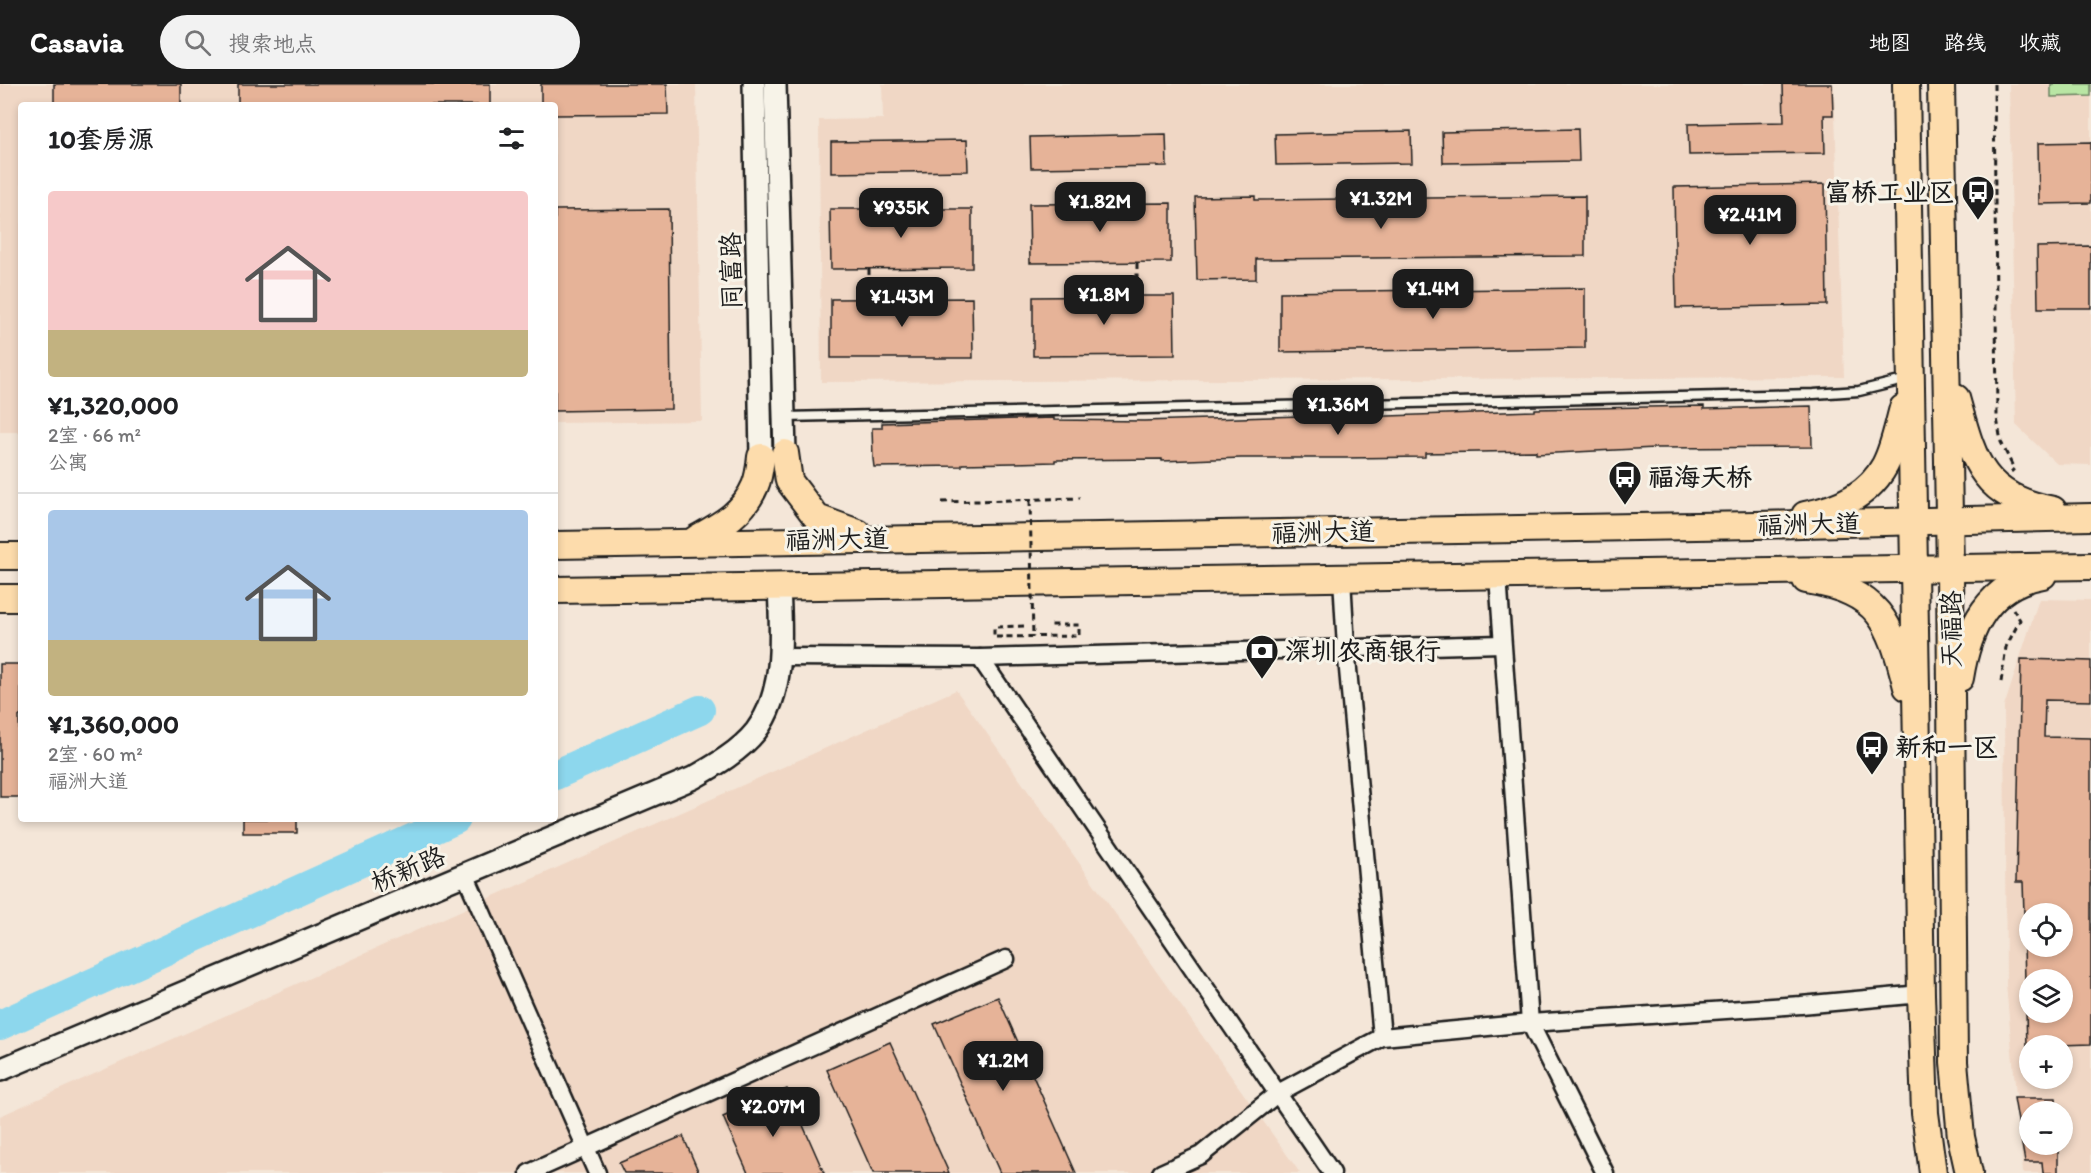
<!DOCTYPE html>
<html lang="zh">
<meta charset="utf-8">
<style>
:root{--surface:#fff;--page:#f2f2f2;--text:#202124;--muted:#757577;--line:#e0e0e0;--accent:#1c1c1c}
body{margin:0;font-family:Itim,"LXGW WenKai TC",sans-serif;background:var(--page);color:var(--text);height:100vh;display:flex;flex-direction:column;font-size:22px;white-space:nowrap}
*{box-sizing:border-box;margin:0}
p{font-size:20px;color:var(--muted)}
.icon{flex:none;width:33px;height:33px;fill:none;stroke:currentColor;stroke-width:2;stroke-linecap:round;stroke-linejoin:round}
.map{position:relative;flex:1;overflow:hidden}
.details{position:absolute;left:18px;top:18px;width:540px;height:720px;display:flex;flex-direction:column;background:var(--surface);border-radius:6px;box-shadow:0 3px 9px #0003}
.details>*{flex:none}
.fabs{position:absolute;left:2019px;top:819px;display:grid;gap:12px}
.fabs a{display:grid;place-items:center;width:54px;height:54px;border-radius:50%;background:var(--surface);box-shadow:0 3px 9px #0003;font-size:30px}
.price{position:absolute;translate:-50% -51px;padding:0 14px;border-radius:12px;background:var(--accent);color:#fff;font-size:20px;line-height:39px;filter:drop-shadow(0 2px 3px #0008)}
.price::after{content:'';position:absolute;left:50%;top:36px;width:18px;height:14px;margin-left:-9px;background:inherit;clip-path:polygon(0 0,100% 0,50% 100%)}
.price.active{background:#222;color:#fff}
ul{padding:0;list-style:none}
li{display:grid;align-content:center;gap:12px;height:318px;padding:0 30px}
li+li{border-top:2px solid var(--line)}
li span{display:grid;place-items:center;height:186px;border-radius:6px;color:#555}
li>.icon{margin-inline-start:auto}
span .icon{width:108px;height:108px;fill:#fffc;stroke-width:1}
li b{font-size:26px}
h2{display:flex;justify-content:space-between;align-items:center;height:72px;padding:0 30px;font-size:26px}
header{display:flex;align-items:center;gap:36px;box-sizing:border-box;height:84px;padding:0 30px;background:var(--accent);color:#fff}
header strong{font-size:28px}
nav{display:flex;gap:33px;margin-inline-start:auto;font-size:21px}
.search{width:420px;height:54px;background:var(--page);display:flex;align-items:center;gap:15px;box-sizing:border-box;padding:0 21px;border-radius:33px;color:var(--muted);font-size:22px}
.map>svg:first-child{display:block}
.built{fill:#f0d7c5;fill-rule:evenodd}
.green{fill:#b9e6a4;stroke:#6a8160;stroke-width:1.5}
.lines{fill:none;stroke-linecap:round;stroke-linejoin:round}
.river{stroke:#8dd7ed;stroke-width:30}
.building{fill:#e6b398;stroke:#1c1c1c;stroke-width:1.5}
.service-casing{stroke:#1c1c1c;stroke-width:13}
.minor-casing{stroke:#1c1c1c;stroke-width:21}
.tertiary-casing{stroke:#1c1c1c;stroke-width:26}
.primary-casing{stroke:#1c1c1c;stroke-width:30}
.path{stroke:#1c1c1c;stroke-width:3;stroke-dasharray:6 4.5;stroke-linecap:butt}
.service{stroke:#f7f3e8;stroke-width:8}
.minor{stroke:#f7f3e8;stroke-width:16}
.tertiary{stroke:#f7f3e8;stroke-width:21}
.primary{stroke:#fddcac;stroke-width:26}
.path-bridge{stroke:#1c1c1c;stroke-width:3;stroke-dasharray:6 4.5;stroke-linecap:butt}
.labels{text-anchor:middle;stroke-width:6;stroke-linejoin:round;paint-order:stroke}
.poi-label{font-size:26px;font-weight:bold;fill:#1c1c1c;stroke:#f7f3e8;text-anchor:start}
.street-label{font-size:26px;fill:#1c1c1c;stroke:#f7f3e8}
</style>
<header>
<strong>Casavia</strong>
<div class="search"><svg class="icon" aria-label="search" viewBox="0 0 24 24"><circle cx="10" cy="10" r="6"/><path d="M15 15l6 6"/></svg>搜索地点</div>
<nav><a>地图</a><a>路线</a><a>收藏</a></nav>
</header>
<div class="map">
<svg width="2091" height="1089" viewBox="0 0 2091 1089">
<rect width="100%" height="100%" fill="#f4e6d8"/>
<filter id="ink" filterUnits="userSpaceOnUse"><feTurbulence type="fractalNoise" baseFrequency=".0167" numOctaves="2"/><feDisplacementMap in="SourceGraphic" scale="12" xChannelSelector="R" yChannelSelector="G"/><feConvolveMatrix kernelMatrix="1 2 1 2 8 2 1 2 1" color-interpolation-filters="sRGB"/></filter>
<g filter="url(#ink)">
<!-- built -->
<g class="built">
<polygon points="0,0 696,0 702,337 555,339 555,21 21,21 21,348 0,348"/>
<polygon points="882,0 1834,0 1844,293 821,298 819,36 883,35"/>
<polygon points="2009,0 2091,0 2091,381 2057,380 2016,341"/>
<path d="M2039 515 2091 516V1089H2023L2006 900 2004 623ZM2030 830H2062V862H2030ZM2030 896H2062V928H2030ZM2030 962H2062V994H2030ZM2030 1028H2062V1060H2030Z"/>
<polygon points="956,606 1300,1089 0,1089 0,1032"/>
</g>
<!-- green -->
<polygon class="green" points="2051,0 2091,0 2091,12 2051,13"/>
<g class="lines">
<!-- river -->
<g class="river">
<polyline points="555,691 700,626"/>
<polyline points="0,941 456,735"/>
</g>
</g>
<!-- building -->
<g class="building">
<rect x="54" y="0" width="127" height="21"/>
<rect x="238" y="0" width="252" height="21"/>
<polygon points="541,0 667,0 668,30 555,31 555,21 541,21"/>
<polygon points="1783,0 1832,0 1833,31 1824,31 1825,69 1689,71 1688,40 1784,38"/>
<polygon points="1578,45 1579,77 1443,79 1442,48"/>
<polygon points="1411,47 1412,79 1276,81 1275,50"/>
<polygon points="1166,50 1167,82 1031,84 1030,53"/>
<polygon points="967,56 968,87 831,89 831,58"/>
<polygon points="2091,58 2091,119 2039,120 2038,59"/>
<polygon points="1825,100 1827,221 1676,224 1674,103"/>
<polygon points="1255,112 1255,116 1585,112 1585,172 1256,175 1256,195 1197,196 1195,113"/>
<polygon points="1171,119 1171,178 1030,179 1029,120"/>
<polygon points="669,125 671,325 555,327 555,126"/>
<polygon points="830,125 972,125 972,184 831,185"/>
<polygon points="2091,162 2091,224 2038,224 2037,163"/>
<polygon points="1585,204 1585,264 1280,268 1280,208"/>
<polygon points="1137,212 1174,212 1175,271 1033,272 1033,213"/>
<polygon points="972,214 973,274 831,274 831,215"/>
<polygon points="1704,322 1704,325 1811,322 1812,363 1655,364 1536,370 1536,367 1425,369 1425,373 1346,374 1241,374 1162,377 1162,375 1055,376 1055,378 1014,379 962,380 962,382 874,383 873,375 872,344 882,344 882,339 1054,334 1054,336 1144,337 1330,331 1330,334 1535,327 1535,325"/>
<polygon points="2021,575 2091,577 2091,617 2045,616 2044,653 2091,654 2091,960 2027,962 2026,928 2062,928 2062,896 2025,896 2024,862 2062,862 2062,830 2024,830 2023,798 2016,798"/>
<polygon points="0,580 21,580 21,632 19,632 21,713 0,713"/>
<rect x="243" y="735" width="54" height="14"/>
<polygon points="998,913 1076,1089 1000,1089 934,940"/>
<polygon points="890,958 949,1089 873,1089 827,986"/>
<polygon points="787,1005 824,1089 748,1089 723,1033"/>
<polygon points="2014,1014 2056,1014 2057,1028 2030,1028 2030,1060 2058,1060 2058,1089 2043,1089 2042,1078 2025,1078"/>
<polygon points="683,1052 699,1089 624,1089 619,1079"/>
</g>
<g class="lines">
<!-- service casing -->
<g class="service-casing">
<polyline id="service" points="785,333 1814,310 1859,307 1908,295"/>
</g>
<!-- minor casing -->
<g class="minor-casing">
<g id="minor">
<polyline points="1498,492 1530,939 1605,1089"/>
<polyline points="1342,494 1346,564 1382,953"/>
<polyline points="781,573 980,574 1502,560"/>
<polyline points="980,574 1332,1089"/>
<polyline points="465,790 597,1089"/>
<polyline points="529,1089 1006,875"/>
<polyline points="1161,1089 1201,1071 1278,1009 1382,953 1530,939 1801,921 1921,910"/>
</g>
</g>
<!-- tertiary casing -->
<g class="tertiary-casing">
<g id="tertiary">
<polyline points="754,0 761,373"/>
<polyline points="775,0 785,369"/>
<path d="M0 986 693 694C716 681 740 667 756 647 786 607 781 549 779 503"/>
</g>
</g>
<!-- primary casing -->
<g class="primary-casing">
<g id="primary">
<polyline points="1906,0 1921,910 1925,1029 1933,1089"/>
<polyline points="1941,0 1950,485 1954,978 1961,1053 1969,1089"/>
<path d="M1956 314C1974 378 1981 412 2053 426"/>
<polyline points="785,369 789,397 817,434 858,449"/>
<path d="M1805 431C1837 425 1869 411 1885 381 1894 364 1898 342 1903 324"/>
<path d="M696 455C721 441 743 430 755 402 759 393 760 382 761 373"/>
<polyline points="555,461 1756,441 2091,433"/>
<polyline points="0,472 21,472"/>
<path d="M1806 496C1880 508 1890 536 1907 603"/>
<polyline points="555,506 2091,482"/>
<polyline points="0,514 21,514"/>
<path d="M1960 594C1968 544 1988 500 2043 491"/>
</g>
</g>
<!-- path -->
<g class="path">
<polyline points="1994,0 1997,334 2001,358 2014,385 2011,388"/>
<polyline points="1137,179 1137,212"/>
<polyline points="869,185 869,214"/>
<polyline points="942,418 1080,414"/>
<polyline points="1024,542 994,543 994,553 1079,552 1079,541 1047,541"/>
<polyline points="2001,598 2006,563 2020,536 2013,525"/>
</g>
<!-- service -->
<use href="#service" class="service"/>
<!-- minor -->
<use href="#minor" class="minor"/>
<!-- tertiary -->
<use href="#tertiary" class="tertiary"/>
<!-- primary -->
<use href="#primary" class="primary"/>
<!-- path-bridge -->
<polyline class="path-bridge" points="1030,416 1033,553"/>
</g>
</g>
<!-- icons -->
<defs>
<g id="bus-pin" transform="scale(1.725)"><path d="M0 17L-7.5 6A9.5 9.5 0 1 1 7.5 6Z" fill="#1c1c1c" stroke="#f7f3e8"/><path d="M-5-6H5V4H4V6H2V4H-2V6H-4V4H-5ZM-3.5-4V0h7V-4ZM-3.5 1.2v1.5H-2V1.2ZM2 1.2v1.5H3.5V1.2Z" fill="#fff"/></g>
<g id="bank-pin" transform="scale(1.725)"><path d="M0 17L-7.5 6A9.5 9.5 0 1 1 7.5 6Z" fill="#1c1c1c" stroke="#f7f3e8"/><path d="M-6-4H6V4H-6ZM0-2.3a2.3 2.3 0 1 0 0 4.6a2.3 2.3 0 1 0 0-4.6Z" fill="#fff"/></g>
</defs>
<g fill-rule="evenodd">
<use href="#bus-pin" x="1978" y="108"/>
<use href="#bus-pin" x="1625" y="393"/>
<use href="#bank-pin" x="1262" y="567"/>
<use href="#bus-pin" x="1872" y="663"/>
</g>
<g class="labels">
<!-- poi labels -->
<g class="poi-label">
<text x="1955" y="117" text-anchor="end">富桥工业区</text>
<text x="1648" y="402">福海天桥</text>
<text x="1285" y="576">深圳农商银行</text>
<text x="1895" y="672">新和一区</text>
</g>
<!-- street labels -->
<g class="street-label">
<text transform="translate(731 187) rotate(-91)" y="9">同富路</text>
<text transform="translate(1809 440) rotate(-1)" y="9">福洲大道</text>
<text transform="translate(1323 448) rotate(-1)" y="9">福洲大道</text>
<text transform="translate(837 455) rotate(-1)" y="9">福洲大道</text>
<text transform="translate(1951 545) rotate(-90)" y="9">天福路</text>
<text transform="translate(408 785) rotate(-23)" y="9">桥新路</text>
</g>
</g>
</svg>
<div class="fabs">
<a><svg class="icon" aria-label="locate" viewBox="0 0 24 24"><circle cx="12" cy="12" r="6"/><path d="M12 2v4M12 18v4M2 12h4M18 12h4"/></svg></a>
<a><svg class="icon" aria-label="layers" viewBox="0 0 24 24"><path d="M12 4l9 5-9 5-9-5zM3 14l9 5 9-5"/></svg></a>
<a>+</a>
<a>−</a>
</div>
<b class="price active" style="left:1381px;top:146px">¥1.32M</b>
<b class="price" style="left:1100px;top:149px">¥1.82M</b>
<b class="price" style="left:901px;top:155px">¥935K</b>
<b class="price" style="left:1750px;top:162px">¥2.41M</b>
<b class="price" style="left:1433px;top:236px">¥1.4M</b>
<b class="price" style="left:1104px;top:242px">¥1.8M</b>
<b class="price" style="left:902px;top:244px">¥1.43M</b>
<b class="price" style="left:1338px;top:352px">¥1.36M</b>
<b class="price" style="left:1003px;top:1008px">¥1.2M</b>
<b class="price" style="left:773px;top:1054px">¥2.07M</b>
<section class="details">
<h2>10套房源<svg class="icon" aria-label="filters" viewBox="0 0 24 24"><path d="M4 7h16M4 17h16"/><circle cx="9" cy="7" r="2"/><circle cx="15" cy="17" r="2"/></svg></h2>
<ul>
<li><span style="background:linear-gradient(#f6c9c9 75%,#c2b280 0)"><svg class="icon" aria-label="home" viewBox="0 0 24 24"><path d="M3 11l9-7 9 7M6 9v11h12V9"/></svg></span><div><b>¥1,320,000</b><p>2室 · 66 m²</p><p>公寓</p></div></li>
<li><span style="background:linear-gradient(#a9c7e8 70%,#c2b280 0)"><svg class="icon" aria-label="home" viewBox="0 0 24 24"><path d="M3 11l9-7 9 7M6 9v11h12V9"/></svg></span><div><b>¥1,360,000</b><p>2室 · 60 m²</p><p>福洲大道</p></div></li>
</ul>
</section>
</div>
